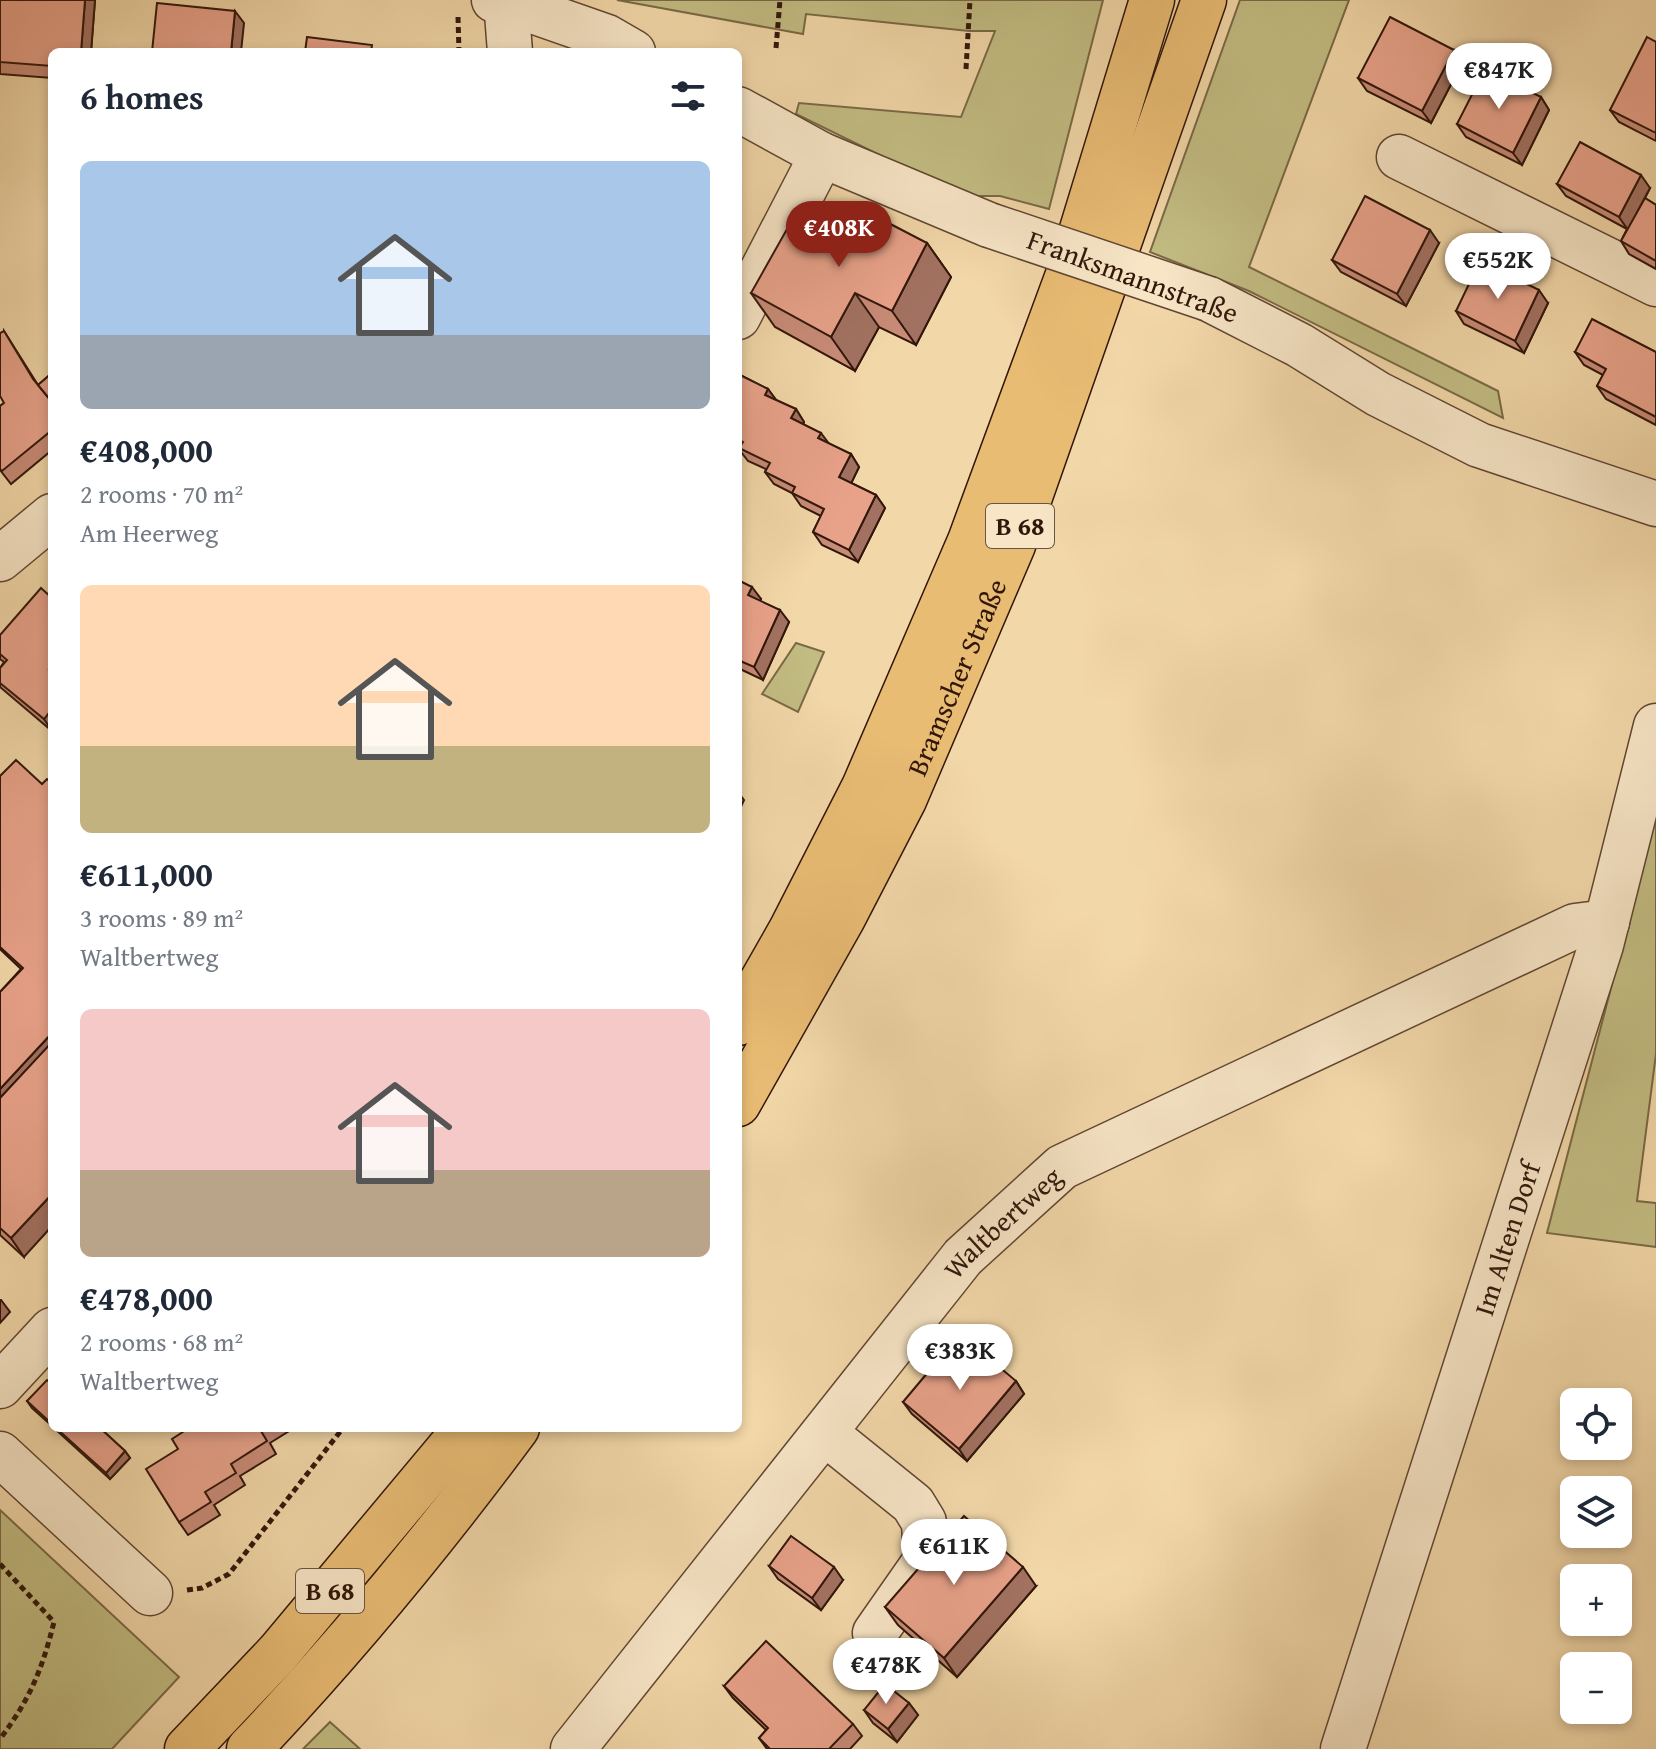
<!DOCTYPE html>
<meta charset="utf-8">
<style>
:root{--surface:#fff;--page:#f6f6f7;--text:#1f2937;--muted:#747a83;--accent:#8f2418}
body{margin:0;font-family:"Gentium Book Plus",serif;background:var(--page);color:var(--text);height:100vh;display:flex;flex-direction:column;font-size:30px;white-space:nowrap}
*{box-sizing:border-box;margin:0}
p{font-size:26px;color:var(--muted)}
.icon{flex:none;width:44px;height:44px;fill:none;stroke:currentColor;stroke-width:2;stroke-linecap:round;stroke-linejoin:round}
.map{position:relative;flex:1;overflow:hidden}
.drawer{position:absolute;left:48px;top:48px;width:694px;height:1384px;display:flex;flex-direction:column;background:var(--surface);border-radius:12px;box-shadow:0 4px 12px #0003}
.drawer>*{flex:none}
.tools{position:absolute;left:1560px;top:1388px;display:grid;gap:16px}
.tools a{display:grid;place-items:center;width:72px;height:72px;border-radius:12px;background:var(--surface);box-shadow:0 4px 12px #0003;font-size:40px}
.price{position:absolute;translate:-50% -68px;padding:0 18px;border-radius:28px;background:#fff;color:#222;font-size:26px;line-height:52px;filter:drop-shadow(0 2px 4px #0008)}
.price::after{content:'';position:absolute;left:50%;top:48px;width:24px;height:18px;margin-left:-12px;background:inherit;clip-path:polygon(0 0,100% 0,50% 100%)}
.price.on{background:var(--accent);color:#fff}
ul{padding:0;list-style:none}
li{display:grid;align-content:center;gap:16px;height:424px;padding:0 32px}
li span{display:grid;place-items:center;height:248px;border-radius:12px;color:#555}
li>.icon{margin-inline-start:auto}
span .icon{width:144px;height:144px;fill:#fffc;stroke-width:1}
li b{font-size:34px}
h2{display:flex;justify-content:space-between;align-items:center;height:96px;padding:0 32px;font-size:34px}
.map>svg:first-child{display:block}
.green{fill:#c2bc82;stroke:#7a6946;stroke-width:2}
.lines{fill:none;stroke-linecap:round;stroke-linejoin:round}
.minor-casing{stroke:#614632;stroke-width:47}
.highway-casing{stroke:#31160a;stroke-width:47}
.path{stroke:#31160a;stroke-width:5;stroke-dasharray:6 4;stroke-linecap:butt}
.minor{stroke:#f7e5c6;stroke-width:44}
.highway{stroke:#e9bc74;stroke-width:44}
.minor-bridge-casing{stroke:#614632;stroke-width:47;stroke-linecap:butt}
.minor-bridge{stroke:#f7e5c6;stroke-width:44}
.wall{fill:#c88b77;stroke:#31160a;stroke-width:2}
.shaded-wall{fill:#a27161;stroke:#31160a;stroke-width:2}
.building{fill:#e8a28a;stroke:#31160a;stroke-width:2}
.labels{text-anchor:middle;stroke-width:8;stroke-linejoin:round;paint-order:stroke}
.shield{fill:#f7e5c6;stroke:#6c5442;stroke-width:2}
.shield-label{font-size:26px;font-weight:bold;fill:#31160a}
.street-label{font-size:28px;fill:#31160a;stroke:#f7e5c6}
</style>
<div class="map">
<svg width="1656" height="1749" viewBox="0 0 1656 1749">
<rect width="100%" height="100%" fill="#f2d7a8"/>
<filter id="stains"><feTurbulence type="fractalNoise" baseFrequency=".0025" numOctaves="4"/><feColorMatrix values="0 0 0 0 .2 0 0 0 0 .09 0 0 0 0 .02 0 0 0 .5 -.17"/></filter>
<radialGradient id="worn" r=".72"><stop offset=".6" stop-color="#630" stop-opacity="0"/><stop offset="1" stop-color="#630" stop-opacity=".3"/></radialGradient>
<!-- green -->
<g class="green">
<polygon points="617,0 1103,0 1049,209 1000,196 963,196 796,114 799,103 961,117 995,31 969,31 806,14 803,34"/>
<polygon points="1240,0 1349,0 1249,267 1498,391 1503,418 1249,291 1150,252"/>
<polygon points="796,643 824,652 798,712 762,694"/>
<polygon points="1656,816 1656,1054 1637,1201 1656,1203 1656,1247 1547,1233"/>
<polygon points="0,1510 179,1677 112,1749 0,1749"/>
<polygon points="330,1722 360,1749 303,1749"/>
</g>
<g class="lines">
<!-- minor casing -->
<g class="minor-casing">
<g id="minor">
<polyline points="494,0 507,2 607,37 633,52"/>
<polyline points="506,0 510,52"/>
<polyline points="738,109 822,155 989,225"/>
<polyline points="1399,157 1656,284"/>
<polyline points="1209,299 1299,345 1378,394 1479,445 1656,504"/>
<polyline points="738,317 822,155"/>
<polyline points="0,559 52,516"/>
<polyline points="0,1386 52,1330"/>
<polyline points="825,1433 913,1504 924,1522 926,1560 875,1633"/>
<polyline points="0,1454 150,1593"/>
<path id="s1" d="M573 1749 963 1257 1062 1167 1575 926 1607 922"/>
<path id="s2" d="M1343 1749 1601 945 1656 726"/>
</g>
</g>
<!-- highway casing -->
<g class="highway-casing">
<g id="highway">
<polyline points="738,1023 791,930 864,787 970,541 1069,272 1152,0"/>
<path id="s3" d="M738 1104 843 918 904 800 1013 545 1204 0"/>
<polyline points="187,1749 278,1653 466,1428"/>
<path d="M249 1749C345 1648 434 1540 517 1428"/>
</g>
</g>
<!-- path -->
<g class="path">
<polyline points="458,17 459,52"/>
<polyline points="776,48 780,0"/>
<polyline points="966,69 970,0"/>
<path d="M0 1564 54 1622C42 1670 30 1699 0 1739"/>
<polyline points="187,1590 202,1588 229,1574 343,1428"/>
</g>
<!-- minor -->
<use href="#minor" class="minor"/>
<!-- highway -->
<use href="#highway" class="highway"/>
<!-- minor-bridge casing -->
<g class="minor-bridge-casing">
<polyline id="minor-bridge" points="989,225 1209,299"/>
</g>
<!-- minor-bridge -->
<use href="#minor-bridge" class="minor-bridge"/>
</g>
<!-- wall -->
<g class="wall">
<polygon points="0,0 95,0 91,52 52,52 52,78 0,74"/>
<polygon points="1656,42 1656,141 1619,122 1610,110"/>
<polygon points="1462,63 1431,123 1367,91 1358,78"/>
<polygon points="1541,97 1549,110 1522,165 1466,137 1457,124"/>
<polygon points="1557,184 1650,188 1645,198 1656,205 1656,269 1629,254 1621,241 1627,229 1566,196"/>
<polygon points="927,243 951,277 916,345 879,327 855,371 775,327 751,293 831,244"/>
<polygon points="1439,243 1406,306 1341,272 1332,260"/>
<polygon points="1548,303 1524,353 1464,324 1456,311"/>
<polygon points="4,331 38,385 52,373 52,450 11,484 0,470 0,406 4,403"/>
<polygon points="1575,352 1656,352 1656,425 1606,399 1597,386 1603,375 1584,365"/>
<polygon points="738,374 768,389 776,400 796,409 804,422 803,424 829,444 851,454 859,467 851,483 876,495 885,508 858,562 822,545 813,532 821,516 801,506 792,493 774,484 765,472 766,469 748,461 738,448"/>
<polygon points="738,580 761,599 760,601 789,622 763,680 738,668"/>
<polygon points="52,598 52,731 0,687 0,668 4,662 0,659 0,654"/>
<polygon points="0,776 42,784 24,1257 0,1235 0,992 21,969 0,949"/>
<polygon points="1016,1381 1024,1394 967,1461 912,1414 903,1402"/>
<polygon points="52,1384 52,1426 32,1408 27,1401"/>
<polygon points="54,1428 100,1428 125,1451 130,1458 110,1479"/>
<polygon points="189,1428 294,1428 270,1443 276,1454 240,1476 245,1485 214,1505 220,1515 188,1535 179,1522 178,1449"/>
<polygon points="769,1566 843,1580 821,1610 778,1579"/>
<polygon points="1036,1586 957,1677 898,1625 885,1607"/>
<polygon points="724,1686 853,1724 862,1736 850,1749 767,1749 759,1738 766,1730 733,1698"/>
<polygon points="909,1703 918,1715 897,1742 873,1723 864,1710"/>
</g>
<!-- shaded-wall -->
<g class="shaded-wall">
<polygon points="85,0 95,0 91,52 81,52"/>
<polygon points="235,11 244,23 241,52 231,52"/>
<polygon points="1454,50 1462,63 1431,123 1422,111"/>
<polygon points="1541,97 1549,110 1522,165 1513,153"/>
<polygon points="1641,175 1650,188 1628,230 1619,217"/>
<polygon points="1430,230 1439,243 1406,306 1397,294"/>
<polygon points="927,243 951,277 916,345 892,311"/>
<polygon points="1539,290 1548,303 1524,353 1515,341"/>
<polygon points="855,293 879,327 855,371 831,337"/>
<polygon points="768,389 777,401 765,395"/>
<polygon points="796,409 804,422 800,431 791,418"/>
<polygon points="821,433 830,445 818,438"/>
<polygon points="851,454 859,467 848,490 839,477"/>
<polygon points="876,495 885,508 858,562 849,550"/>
<polygon points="752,587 761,599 757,608 748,595"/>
<polygon points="780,610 789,622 763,680 754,667"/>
<polygon points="52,709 52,731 44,719"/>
<polygon points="738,792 744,800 738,813"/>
<polygon points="52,1033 52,1044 0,1098 0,1089"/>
<polygon points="52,1194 52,1226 24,1257 11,1238"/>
<polygon points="0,1300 1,1300 10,1312 0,1323"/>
<polygon points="1016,1381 1024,1394 967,1461 959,1449"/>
<polygon points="125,1451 130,1458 110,1479 106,1473"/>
<polygon points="834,1567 843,1580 821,1610 812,1598"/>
<polygon points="1023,1567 1036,1586 957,1677 944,1658"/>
<polygon points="909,1703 918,1715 897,1742 888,1729"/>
</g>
<!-- building -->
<g class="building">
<polygon points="0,0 85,0 81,52 52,52 52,66 0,62"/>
<polygon points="157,3 235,11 231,52 152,52"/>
<polygon points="1390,17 1454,50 1422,111 1358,78"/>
<polygon points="307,37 372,45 371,52 305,52"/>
<polygon points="1647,37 1656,42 1656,133 1610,110"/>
<polygon points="1485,69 1541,97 1513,153 1457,124"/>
<polygon points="1580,142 1641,175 1619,217 1557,184"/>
<polygon points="1365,196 1430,230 1397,294 1332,260"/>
<polygon points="1645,198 1656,205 1656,261 1621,241"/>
<polygon points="850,203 927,243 892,311 855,293 831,337 751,293 791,222 831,244"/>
<polygon points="1480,261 1539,290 1515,341 1456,311"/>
<polygon points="1592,319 1656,352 1656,417 1597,386 1606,369 1575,352"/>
<polygon points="4,331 33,379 52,402 52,430 2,471 0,469 0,406 4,403 0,396 0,333"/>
<polygon points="52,373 52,402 38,385"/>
<polygon points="738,374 768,389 765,395 796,409 791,418 821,433 818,438 851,454 839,477 876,495 849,550 813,532 824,509 792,493 795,487 765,472 770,463 739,448 743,442 738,439"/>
<polygon points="738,580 752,587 748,595 780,610 754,667 738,660"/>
<polygon points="41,588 52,598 52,666 49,669 52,671 52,709 44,719 0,683 0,668 7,660 0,654 0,635"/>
<polygon points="16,760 42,784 47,779 52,783 52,1033 0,1089 0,992 23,968 0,947 0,776"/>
<polygon points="52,1042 52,1194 11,1238 0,1228 0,1098"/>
<polygon points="960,1334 1016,1381 959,1449 903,1402"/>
<polygon points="47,1380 52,1384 52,1424 27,1401"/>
<polygon points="56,1428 100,1428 125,1451 106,1473"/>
<polygon points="189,1428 265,1428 261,1431 267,1441 231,1464 236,1473 205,1492 211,1502 179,1522 146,1469 178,1449 172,1439"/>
<polygon points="964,1516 1023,1567 944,1658 885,1607"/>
<polygon points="791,1536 834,1567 812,1598 769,1566"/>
<polygon points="766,1641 853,1724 829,1749 770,1749 759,1738 768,1728 724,1686"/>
<polygon points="885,1684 909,1703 888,1729 864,1710"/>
</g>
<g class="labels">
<!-- shield labels -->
<g class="shield">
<rect x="986" y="504" width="68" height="44" rx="6"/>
<rect x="296" y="1569" width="68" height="44" rx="6"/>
</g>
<g class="shield-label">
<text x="1020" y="535">B 68</text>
<text x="330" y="1600">B 68</text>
</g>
<!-- street labels -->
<g class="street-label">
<text transform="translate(1133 276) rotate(20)" y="10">Franksmannstraße</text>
<text dy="10" stroke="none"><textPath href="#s3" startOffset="480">Bramscher Straße</textPath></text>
<text dy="10" stroke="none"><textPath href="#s1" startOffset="680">Waltbertweg</textPath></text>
<text dy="10" stroke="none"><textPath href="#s2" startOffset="536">Im Alten Dorf</textPath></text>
</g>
</g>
<rect width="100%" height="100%" filter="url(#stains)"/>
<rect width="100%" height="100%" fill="url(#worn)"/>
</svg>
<div class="tools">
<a><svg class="icon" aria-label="locate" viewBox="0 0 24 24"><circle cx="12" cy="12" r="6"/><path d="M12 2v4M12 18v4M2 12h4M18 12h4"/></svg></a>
<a><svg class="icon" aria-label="layers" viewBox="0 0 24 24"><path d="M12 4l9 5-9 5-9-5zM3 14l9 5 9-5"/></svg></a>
<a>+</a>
<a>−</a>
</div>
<b class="price" style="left:1499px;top:111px">€847K</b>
<b class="price on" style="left:839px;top:269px">€408K</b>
<b class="price" style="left:1498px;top:301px">€552K</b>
<b class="price" style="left:960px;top:1392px">€383K</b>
<b class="price" style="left:954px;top:1587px">€611K</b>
<b class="price" style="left:886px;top:1706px">€478K</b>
<section class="drawer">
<h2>6 homes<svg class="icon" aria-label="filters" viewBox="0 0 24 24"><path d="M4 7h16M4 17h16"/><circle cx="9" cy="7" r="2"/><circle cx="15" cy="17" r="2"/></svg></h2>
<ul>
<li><span style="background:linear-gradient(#a9c7e8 70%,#9aa5b1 0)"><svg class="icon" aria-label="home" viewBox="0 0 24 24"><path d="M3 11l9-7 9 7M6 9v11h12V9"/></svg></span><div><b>€408,000</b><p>2 rooms · 70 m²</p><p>Am Heerweg</p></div></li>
<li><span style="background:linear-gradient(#ffd9b3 65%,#c2b280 0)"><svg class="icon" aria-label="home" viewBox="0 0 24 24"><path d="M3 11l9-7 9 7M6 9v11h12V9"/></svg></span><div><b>€611,000</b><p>3 rooms · 89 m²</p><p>Waltbertweg</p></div></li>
<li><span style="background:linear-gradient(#f6c9c9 65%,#b9a48a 0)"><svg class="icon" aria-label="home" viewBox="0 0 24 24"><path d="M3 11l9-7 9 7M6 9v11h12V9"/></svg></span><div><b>€478,000</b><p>2 rooms · 68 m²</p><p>Waltbertweg</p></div></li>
</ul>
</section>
</div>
